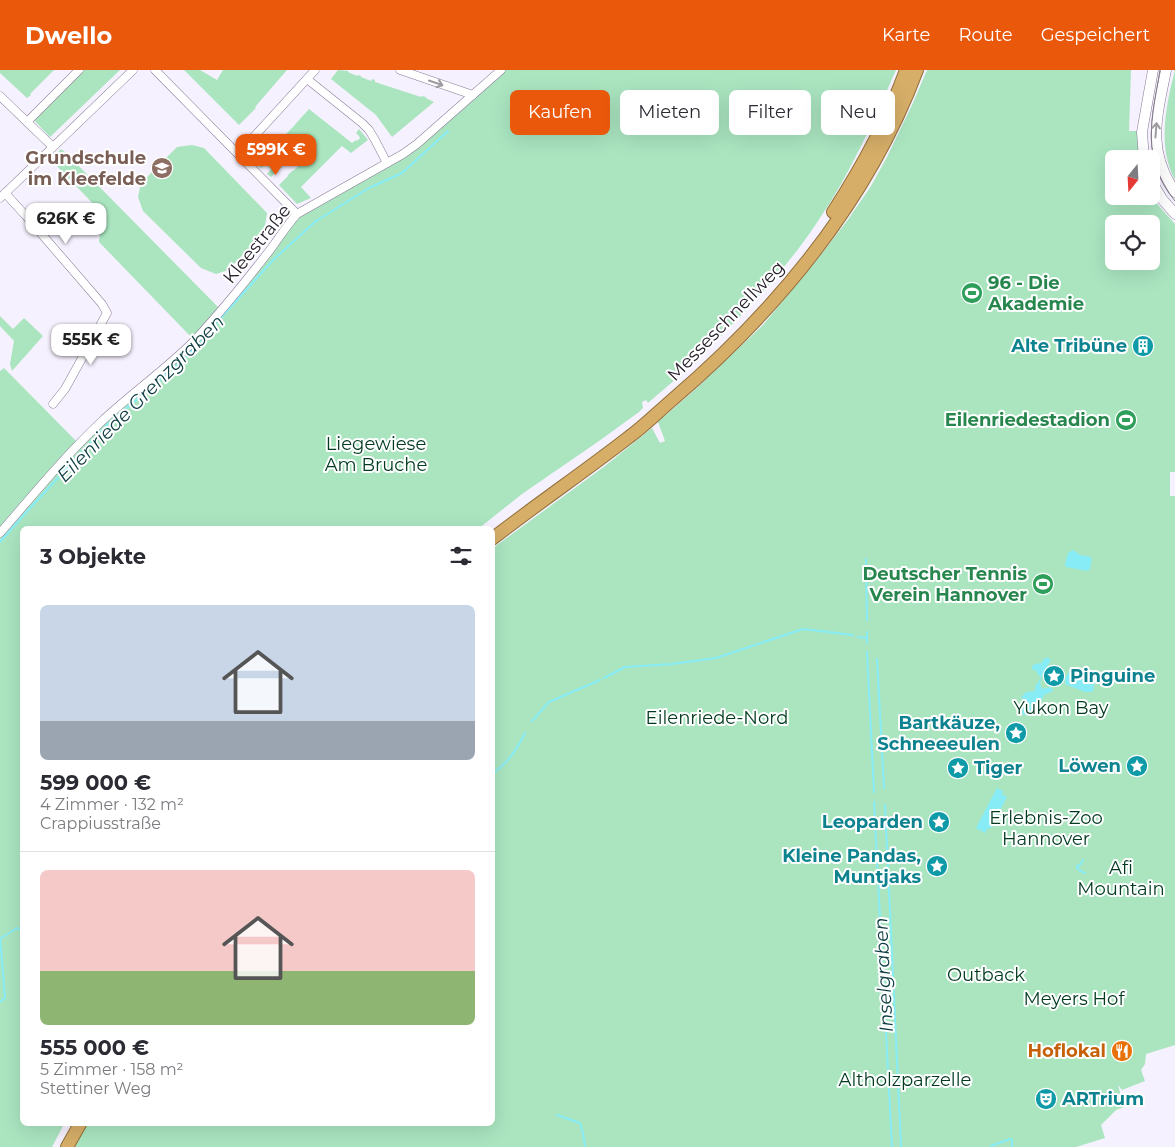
<!DOCTYPE html>
<html lang="de">
<meta charset="utf-8">
<style>
:root{--surface:#fff;--page:#f7f7f7;--text:#2b2b33;--muted:#7c7c81;--line:#e1e1e2;--accent:#ea580c}
body{margin:0;font-family:Montserrat,sans-serif;background:var(--page);color:var(--text);height:100vh;display:flex;flex-direction:column;font-size:19px;white-space:nowrap}
*{box-sizing:border-box;margin:0}
p{font-size:16px;color:var(--muted)}
.icon{flex:none;width:28px;height:28px;fill:none;stroke:currentColor;stroke-width:2;stroke-linecap:round;stroke-linejoin:round}
.map{position:relative;flex:1;overflow:hidden}
.sheet{position:absolute;left:20px;top:456px;width:475px;height:600px;display:flex;flex-direction:column;background:var(--surface);border-radius:8px;box-shadow:0 5px 20px #0002}
.sheet>*{flex:none}
.hud{position:absolute;left:510px;top:20px;width:475px;height:45px;display:flex;gap:10px}
.needle{width:32px;rotate:198deg}
.buttons{position:absolute;left:1105px;top:80px;display:grid;gap:10px}
.buttons a{display:grid;place-items:center;width:55px;height:55px;border-radius:8px;background:var(--surface);box-shadow:0 5px 20px #0002;font-size:25px}
.price{position:absolute;translate:-50% -42px;padding:0 11px;border-radius:10px;background:#fff;color:#222;font-size:16px;line-height:32px;filter:drop-shadow(0 1px 2px #0008)}
.price::after{content:'';position:absolute;left:50%;top:30px;width:15px;height:11px;margin-left:-8px;background:inherit;clip-path:polygon(0 0,100% 0,50% 100%)}
.price.current{background:var(--accent);color:#fff}
ul{padding:0;list-style:none}
li{display:grid;align-content:center;gap:10px;height:265px;padding:0 20px}
li+li{border-top:1px solid var(--line)}
li span{display:grid;place-items:center;height:155px;border-radius:8px;color:#555}
li>.icon{margin-inline-start:auto}
span .icon{width:90px;height:90px;fill:#fffc;stroke-width:1}
li b{font-size:21px}
h2{display:flex;justify-content:space-between;align-items:center;height:60px;padding:0 20px;font-size:21px}
.pill{padding:0 18px;border-radius:8px;background:var(--surface);box-shadow:0 5px 20px #0002;font-size:18px;line-height:45px}
.pill.current{background:var(--accent);color:#fff}
header{display:flex;align-items:center;gap:30px;box-sizing:border-box;height:70px;padding:0 25px;background:var(--accent);color:#fff}
header strong{font-size:24px}
nav{display:flex;gap:28px;margin-inline-start:auto;font-size:18px}
.map>svg:first-child{display:block}
.green{fill:#aae5c0;fill-rule:evenodd}
.water{fill:#88ecf7}
.lines{fill:none;stroke-linecap:round;stroke-linejoin:round}
.stream{stroke:#88ecf7;stroke-width:2}
.minor-casing{stroke:#897b98;stroke-width:9}
.tertiary-casing{stroke:#897b98;stroke-width:11}
.trunk-casing{stroke:#92703b;stroke-width:14}
.minor{stroke:#fff;stroke-width:8}
.tertiary{stroke:#fff;stroke-width:10}
.trunk{stroke:#d6ae68;stroke-width:12}
.tram{stroke:#7e7885;stroke-width:1}
.oneway{stroke:#9f9ca1}
.labels{text-anchor:middle;stroke-width:4;stroke-linejoin:round;paint-order:stroke}
.education-label{font-size:18px;font-weight:bold;fill:#785e54;stroke:#fff;text-anchor:end}
.street-label{font-size:18px;fill:#29232f;stroke:#fff}
.leisure-label{font-size:18px;font-weight:bold;fill:#27864d;stroke:#fff;text-anchor:end}
.culture-label{font-size:18px;font-weight:bold;fill:#0d838f;stroke:#fff;text-anchor:end}
.park-label{font-size:18px;fill:#003a1f;stroke:#fff}
.food-label{font-size:18px;font-weight:bold;fill:#c56008;stroke:#fff;text-anchor:end}
.water-label{font-size:19px;font-style:italic;fill:#0e3d42;stroke:#fff}
</style>
<header>
<strong>Dwello</strong>
<nav><a>Karte</a><a>Route</a><a>Gespeichert</a></nav>
</header>
<div class="map">
<svg width="1175" height="1077" viewBox="0 0 1175 1077">
<rect width="100%" height="100%" fill="#f6f1fe"/>
<!-- green -->
<g class="green">
<polygon points="0,0 54,0 30,24 31,25 27,28 0,3"/>
<polygon points="81,0 120,0 50,67 33,49"/>
<polygon points="184,0 200,0 217,10 223,0 287,0 255,37 256,38 239,55"/>
<polygon points="338,0 348,1 348,2 357,6 358,5 361,6 361,7 371,11 372,9 375,10 375,12 421,27 422,26 426,27 426,28 434,32 392,67 376,45 331,9"/>
<path d="M501 0H896C873 52 850 104 818 151 789 195 752 235 715 272 694 294 671 313 648 333L646 330 642 332 643 338 639 342 599 371 522 424 478 459H22V1054H64L52 1077H0V301L4 298 79 374 194 270 99 172 102 143 51 90 61 79 65 82 221 240 291 150 403 84Z"/>
<path d="M927 0H1131L1129 61H1137L1139 89H1114V126H1150L1175 154V402H1170V426H1175V975L1146 984 1145 994 1141 1000 1145 1011 1122 1020 1118 1015 1121 1026 1127 1036 1116 1040 1101 1055 1105 1068 1076 1077H74L87 1054H492L493 478 605 396 652 358 660 373 665 371 658 352 697 318 763 255 817 190 847 151 871 116 887 87 912 35ZM1114 154H1151V191H1114Z"/>
<path d="M1175 0V110C1157 77 1166 35 1175 0Z"/>
<polygon points="309,39 352,73 356,70 357,71 360,68 359,66 356,63 359,59 368,70 351,83 342,76 301,117 311,128 297,134 279,115 288,106 288,105 292,101 293,101 304,91 303,89 315,80 308,72 271,107 267,104 271,99 266,94 261,98 247,83 254,83 260,90 292,58"/>
<polygon points="192,75 204,78 267,143 265,156 261,166 228,200 216,204 201,198 143,141 138,127 141,113 177,77"/>
<polygon points="0,246 13,259 24,248 43,266 12,301 10,294 14,271 0,256"/>
</g>
<!-- water -->
<g class="water">
<path d="M1073 480 1080 485 1091 487C1092 491 1091 498 1088 501L1066 497 1065 494 1068 483Z"/>
<path d="M1047 587 1051 590C1046 599 1037 609 1042 619L1051 617 1053 620 1051 622 1044 625 1037 642 1029 646 1022 644 1023 638 1031 636 1028 632 1024 631 1023 629 1021 628 1026 622 1035 621V617L1041 607 1037 604 1038 602 1032 599V596L1035 594 1042 593 1043 589H1045Z"/>
<polygon points="1072,597 1090,604 1090,606 1093,608 1094,607 1093,605 1101,606 1093,616 1094,618 1092,622 1085,622 1065,614 1066,611 1064,610"/>
<polygon points="997,718 1003,721 1002,724 1007,727 990,759 988,758 985,763 976,758"/>
</g>
<g class="lines">
<!-- stream -->
<g class="stream">
<polyline points="0,472 31,437 108,354 184,289 273,190 316,151 369,118 402,103 448,61"/>
<polyline points="866,489 867,550"/>
<polyline points="867,562 867,573"/>
<polyline points="858,567 867,568"/>
<polyline points="867,582 874,722"/>
<polyline points="877,589 884,718"/>
<polyline points="604,608 625,597 672,594 716,588 803,559 853,565"/>
<polyline points="532,651 549,632 600,610"/>
<path d="M492 704C508 693 517 679 525 663"/>
<polyline points="874,732 892,1077"/>
<polyline points="885,735 901,1077"/>
<path d="M1083 790 1080 795 1077 796C1077 800 1081 801 1085 803"/>
<polyline points="1,868 17,858 22,861"/>
<polyline points="0,932 5,928 0,868"/>
<polyline points="557,1045 580,1053 583,1063 585,1077"/>
<polyline points="991,1076 1010,1069 1012,1070 1012,1077"/>
</g>
<!-- minor casing -->
<g class="minor-casing">
<g id="minor">
<polyline points="155,0 297,144"/>
<polyline points="400,0 473,25"/>
<polyline points="307,9 362,53 369,60 375,70 387,93"/>
<polyline points="0,26 53,77"/>
<polyline points="27,52 79,0"/>
<polyline points="238,84 315,0"/>
<polyline points="5,123 26,146 102,234 107,243 65,319 53,334"/>
<polyline points="0,128 133,0"/>
<path d="M0 463C33 425 65 386 102 351 132 323 165 300 194 271 221 242 246 211 270 180 279 168 287 155 297 144L403 84 417 74 501 0"/>
</g>
</g>
<!-- tertiary casing -->
<g class="tertiary-casing">
<g id="tertiary">
<path d="M1166 0C1157 47 1146 79 1175 122"/>
<polyline points="1144,89 1142,62 1153,0"/>
<polyline points="1151,110 1162,129 1175,144"/>
</g>
</g>
<!-- trunk casing -->
<g class="trunk-casing">
<g id="trunk">
<path d="M833 142C862 97 888 50 906 0"/>
<path d="M492 469C537 434 584 402 629 367 644 356 657 343 672 330 777 240 868 131 917 0"/>
<polyline points="67,1077 80,1054"/>
</g>
</g>
<!-- minor -->
<use href="#minor" class="minor"/>
<!-- tertiary -->
<use href="#tertiary" class="tertiary"/>
<!-- trunk -->
<use href="#trunk" class="trunk"/>
<!-- tram -->
<path class="tram" d="M1160 0C1152 48 1140 89 1175 131"/>
</g>
<!-- one-way arrows -->
<defs><path id="oneway-shaft" d="M-6 0H5M1.5-3L5.5 0L1.5 3" fill="none" stroke-width="1.6" stroke-linecap="round" stroke-linejoin="round" transform="scale(1.25)"/></defs>
<g class="oneway">
<use href="#oneway-shaft" transform="translate(436 13) rotate(19)"/>
<use href="#oneway-shaft" transform="translate(1156 60) rotate(-86)"/>
</g>
<!-- icons -->
<defs>
<g id="school-disc" transform="scale(1.125)"><circle r="9.5" fill="#8d6e63" stroke="#fff"/><path d="M0-5L7-2L0 1L-7-2ZM-4 1L0 2.5L4 1V4Q0 6-4 4Z" fill="#fff"/></g>
<g id="stadium-disc" transform="scale(1.125)"><circle r="9.5" fill="#2e9e5b" stroke="#fff"/><path d="M0-5a6.5 5 0 1 0 0 10a6.5 5 0 1 0 0-10ZM-3.5-1.8h7v3.6h-7Z" fill="#fff"/></g>
<g id="building-disc" transform="scale(1.125)"><circle r="9.5" fill="#0f9aa8" stroke="#fff"/><path d="M-4-6H4V6H1V3H-1V6H-4ZM-2.5-4.3h1.7v1.8h-1.7ZM.8-4.3h1.7v1.8H.8ZM-2.5-1h1.7V.8h-1.7ZM.8-1h1.7V.8H.8Z" fill="#fff"/></g>
<g id="sight-disc" transform="scale(1.125)"><circle r="9.5" fill="#0f9aa8" stroke="#fff"/><path d="M0-6L1.8-2.2L6-1.7L2.9 1.2L3.7 5.4L0 3.3L-3.7 5.4L-2.9 1.2L-6-1.7L-1.8-2.2Z" fill="#fff"/></g>
<g id="restaurant-disc" transform="scale(1.125)"><circle r="9.5" fill="#e8710a" stroke="#fff"/><path d="M-5-6h1v4h1v-4h1v4h1v-4h1v5L-1.5 .5V6h-2V.5L-5-1ZM5-6V6H3V1.5H1.5Q1.5-4 5-6Z" fill="#fff"/></g>
<g id="theatre-disc" transform="scale(1.125)"><circle r="9.5" fill="#0f9aa8" stroke="#fff"/><path d="M-5-5.5Q0-4 5-5.5V0Q5 5 0 6Q-5 5-5 0ZM-3.3-2.5H-1v1.5H-3.3ZM1-2.5H3.3v1.5H1ZM-2.8 1Q0 5.5 2.8 1Z" fill="#fff"/></g>
</defs>
<g fill-rule="evenodd">
<use href="#school-disc" x="162" y="98"/>
<use href="#stadium-disc" x="972" y="223"/>
<use href="#building-disc" x="1143" y="276"/>
<use href="#stadium-disc" x="1126" y="350"/>
<use href="#stadium-disc" x="1043" y="514"/>
<use href="#sight-disc" x="1054" y="606"/>
<use href="#sight-disc" x="1016" y="663"/>
<use href="#sight-disc" x="1137" y="696"/>
<use href="#sight-disc" x="958" y="698"/>
<use href="#sight-disc" x="939" y="752"/>
<use href="#sight-disc" x="937" y="796"/>
<use href="#restaurant-disc" x="1122" y="981"/>
<use href="#theatre-disc" x="1046" y="1029"/>
</g>
<g class="labels">
<!-- education labels -->
<g class="education-label">
<text x="146" y="94">Grundschule<tspan x="146" dy="21">im Kleefelde</tspan></text>
</g>
<!-- street labels -->
<g class="street-label">
<text transform="translate(257 174) rotate(-51)" y="6">Kleestraße</text>
<text transform="translate(726 251) rotate(-46)" y="6">Messeschnellweg</text>
</g>
<!-- leisure labels -->
<g class="leisure-label">
<text x="988" y="219" text-anchor="start">96 - Die<tspan x="988" dy="21">Akademie</tspan></text>
<text x="1110" y="356">Eilenriedestadion</text>
<text x="1027" y="510">Deutscher Tennis<tspan x="1027" dy="21">Verein Hannover</tspan></text>
</g>
<!-- culture labels -->
<g class="culture-label">
<text x="1127" y="282">Alte Tribüne</text>
<text x="1070" y="612" text-anchor="start">Pinguine</text>
<text x="1000" y="659">Bartkäuze,<tspan x="1000" dy="21">Schneeeulen</tspan></text>
<text x="1121" y="702">Löwen</text>
<text x="974" y="704" text-anchor="start">Tiger</text>
<text x="923" y="758">Leoparden</text>
<text x="921" y="792">Kleine Pandas,<tspan x="921" dy="21">Muntjaks</tspan></text>
<text x="1062" y="1035" text-anchor="start">ARTrium</text>
</g>
<!-- park labels -->
<g class="park-label">
<text x="376" y="380">Liegewiese<tspan x="376" dy="21">Am Bruche</tspan></text>
<text x="1061" y="644">Yukon Bay</text>
<text x="717" y="654">Eilenriede-Nord</text>
<text x="1046" y="754">Erlebnis-Zoo<tspan x="1046" dy="21">Hannover</tspan></text>
<text x="1121" y="804">Afi<tspan x="1121" dy="21">Mountain</tspan></text>
<text x="986" y="911">Outback</text>
<text x="1074" y="935">Meyers Hof</text>
<text x="905" y="1016">Altholzparzelle</text>
</g>
<!-- food labels -->
<g class="food-label">
<text x="1106" y="987">Hoflokal</text>
</g>
<!-- water labels -->
<g class="water-label">
<text transform="translate(140 328) rotate(-45)" y="7">Eilenriede Grenzgraben</text>
<text transform="translate(883 905) rotate(-93)" y="7">Inselgraben</text>
</g>
</g>
</svg>
<div class="buttons">
<a><svg class="needle" viewBox="-14 -14 28 28"><path d="M0-13l5 13h-10z" fill="#e53935"/><path d="M0 13l5-13h-10z" fill="#7c7c81"/></svg></a>
<a><svg class="icon" aria-label="locate" viewBox="0 0 24 24"><circle cx="12" cy="12" r="6"/><path d="M12 2v4M12 18v4M2 12h4M18 12h4"/></svg></a>
</div>
<b class="price current" style="left:276px;top:106px">599K €</b>
<b class="price" style="left:66px;top:175px">626K €</b>
<b class="price" style="left:91px;top:296px">555K €</b>
<div class="hud">
<a class="pill current">Kaufen</a>
<a class="pill">Mieten</a>
<a class="pill">Filter</a>
<a class="pill">Neu</a>
</div>
<section class="sheet">
<h2>3 Objekte<svg class="icon" aria-label="filters" viewBox="0 0 24 24"><path d="M4 7h16M4 17h16"/><circle cx="9" cy="7" r="2"/><circle cx="15" cy="17" r="2"/></svg></h2>
<ul>
<li><span style="background:linear-gradient(#c9d6e8 75%,#9aa5b1 0)"><svg class="icon" aria-label="home" viewBox="0 0 24 24"><path d="M3 11l9-7 9 7M6 9v11h12V9"/></svg></span><div><b>599 000 €</b><p>4 Zimmer · 132 m²</p><p>Crappiusstraße</p></div></li>
<li><span style="background:linear-gradient(#f6c9c9 65%,#8fb573 0)"><svg class="icon" aria-label="home" viewBox="0 0 24 24"><path d="M3 11l9-7 9 7M6 9v11h12V9"/></svg></span><div><b>555 000 €</b><p>5 Zimmer · 158 m²</p><p>Stettiner Weg</p></div></li>
</ul>
</section>
</div>
